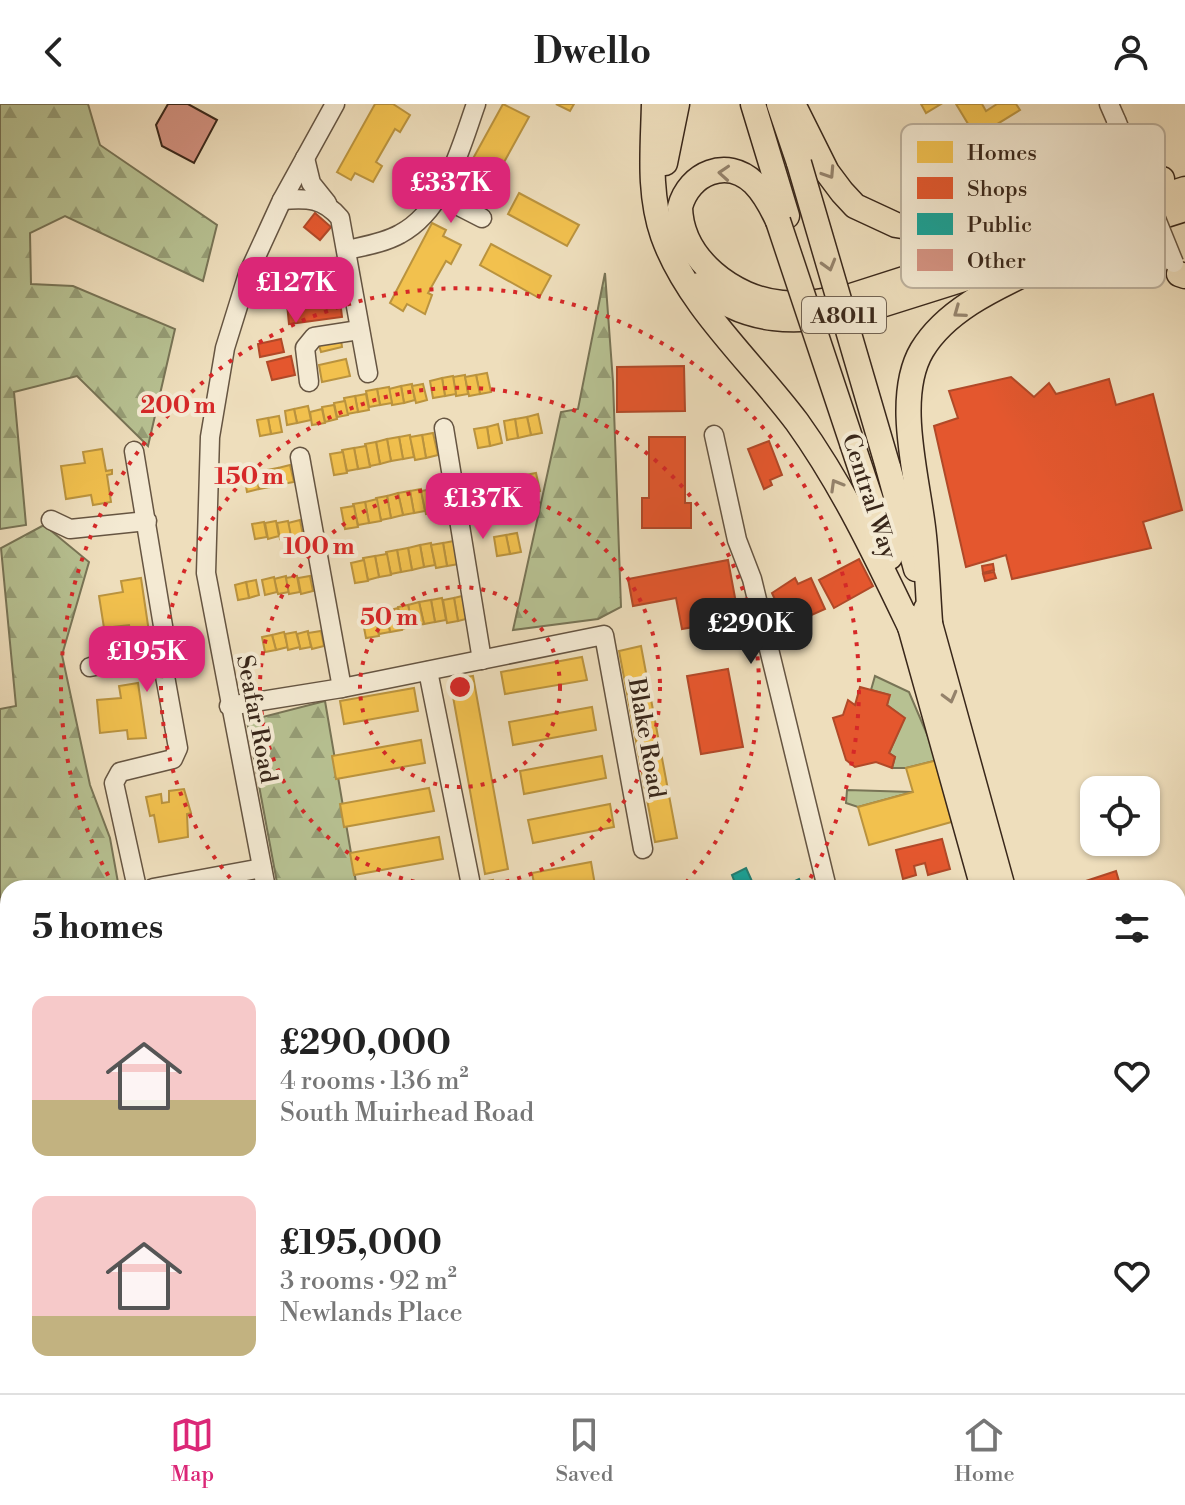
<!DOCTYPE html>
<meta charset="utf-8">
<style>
:root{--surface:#fff;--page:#f2f2f2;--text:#222;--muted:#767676;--line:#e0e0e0;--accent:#db2777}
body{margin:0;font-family:"Libre Bodoni",serif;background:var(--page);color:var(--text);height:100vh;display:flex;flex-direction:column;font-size:30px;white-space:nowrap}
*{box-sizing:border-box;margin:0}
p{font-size:26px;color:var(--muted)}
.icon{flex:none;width:44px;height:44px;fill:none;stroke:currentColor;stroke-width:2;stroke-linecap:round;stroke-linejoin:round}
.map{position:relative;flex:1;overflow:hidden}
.details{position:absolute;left:0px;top:776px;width:1186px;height:514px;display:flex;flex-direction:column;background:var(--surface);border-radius:24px 24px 0 0;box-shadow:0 2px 6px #0004}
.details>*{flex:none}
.buttons{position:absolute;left:1080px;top:672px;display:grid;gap:16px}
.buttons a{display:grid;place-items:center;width:80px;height:80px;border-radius:16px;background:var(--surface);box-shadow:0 2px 6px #0004;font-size:40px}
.price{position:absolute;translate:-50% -68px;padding:0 18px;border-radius:16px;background:var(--accent);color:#fff;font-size:26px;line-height:52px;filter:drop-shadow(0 2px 4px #0008)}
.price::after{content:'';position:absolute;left:50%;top:48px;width:24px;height:18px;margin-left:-12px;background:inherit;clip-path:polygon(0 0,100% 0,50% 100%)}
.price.current{background:#222;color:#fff}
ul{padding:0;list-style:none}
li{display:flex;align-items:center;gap:24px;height:200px;padding:0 32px}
li span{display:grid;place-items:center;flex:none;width:224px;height:160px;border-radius:16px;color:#555}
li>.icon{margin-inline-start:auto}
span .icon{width:96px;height:96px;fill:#fffc;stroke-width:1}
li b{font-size:34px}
h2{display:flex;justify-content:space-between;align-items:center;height:96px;padding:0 32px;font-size:34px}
header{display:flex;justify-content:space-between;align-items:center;height:104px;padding:0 32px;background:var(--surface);font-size:36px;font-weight:800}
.dock{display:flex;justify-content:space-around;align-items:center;height:112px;border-top:2px solid var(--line);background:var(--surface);font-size:22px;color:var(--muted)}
.dock a{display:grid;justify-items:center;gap:4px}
.dock .current{color:var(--accent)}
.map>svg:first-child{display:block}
.green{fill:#b7c192;stroke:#787456;stroke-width:2}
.forest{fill:url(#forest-firs);stroke:#787456;stroke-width:2}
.homes{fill:#f2c14e;stroke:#ba933e;stroke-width:2}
.shops{fill:#e4572e;stroke:#b14928;stroke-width:2}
.public{fill:#17a398;stroke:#217e72;stroke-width:2}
.building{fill:#d49281;stroke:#39271a;stroke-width:2}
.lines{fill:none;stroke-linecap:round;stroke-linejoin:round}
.minor-casing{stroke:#665542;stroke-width:21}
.major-casing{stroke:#39271a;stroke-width:27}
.minor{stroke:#f4ead3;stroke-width:18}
.major{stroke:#eedebc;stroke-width:24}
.minor-bridge-casing{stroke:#665542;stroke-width:21;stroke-linecap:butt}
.major-bridge-casing{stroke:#39271a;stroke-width:27;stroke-linecap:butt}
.minor-bridge{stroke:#f4ead3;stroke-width:18}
.major-bridge{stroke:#eedebc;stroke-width:24}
.oneway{stroke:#94826b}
.ring{fill:none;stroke:#d62828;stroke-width:4;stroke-dasharray:4 8}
.labels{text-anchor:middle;stroke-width:8;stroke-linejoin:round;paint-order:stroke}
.shield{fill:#f4ead3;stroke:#716252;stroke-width:2}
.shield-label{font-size:22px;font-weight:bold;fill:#39271a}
.street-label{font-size:24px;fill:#39271a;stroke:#f4ead3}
.key{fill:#f4ead3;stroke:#bcb09c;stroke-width:2}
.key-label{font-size:22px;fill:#39271a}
.centre{fill:#d62828;stroke:#f4ead3;stroke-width:4}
.ring-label{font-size:24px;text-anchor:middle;font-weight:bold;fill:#d62828;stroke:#f4ead3;stroke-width:8;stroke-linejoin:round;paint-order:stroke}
</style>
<header><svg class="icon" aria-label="back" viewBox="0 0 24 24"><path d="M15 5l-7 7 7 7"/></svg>Dwello<svg class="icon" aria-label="person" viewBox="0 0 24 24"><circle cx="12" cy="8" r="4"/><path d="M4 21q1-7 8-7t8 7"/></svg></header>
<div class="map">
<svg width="1185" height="1289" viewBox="0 0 1185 1289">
<defs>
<pattern id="forest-firs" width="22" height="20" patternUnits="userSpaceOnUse" patternTransform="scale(2)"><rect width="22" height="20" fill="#b7c192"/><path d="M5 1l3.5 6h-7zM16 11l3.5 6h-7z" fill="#969d76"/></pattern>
</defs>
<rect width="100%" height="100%" fill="#eedebc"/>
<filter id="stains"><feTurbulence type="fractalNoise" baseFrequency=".0025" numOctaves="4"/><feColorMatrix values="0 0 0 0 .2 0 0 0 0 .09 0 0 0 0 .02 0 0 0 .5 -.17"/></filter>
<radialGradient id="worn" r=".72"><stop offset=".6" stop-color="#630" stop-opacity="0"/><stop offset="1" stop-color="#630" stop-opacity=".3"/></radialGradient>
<!-- green -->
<g class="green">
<polygon points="875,572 909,588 938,656 906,664 892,664 895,653 889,649 904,614 887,601 889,591 871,586"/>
<polygon points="847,686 913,688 858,703 846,699"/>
</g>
<!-- forest -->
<g class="forest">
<polygon points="0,0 88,0 100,41 217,121 203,177 65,112 30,129 31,180 73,182 175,225 148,342 77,272 14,288 26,421 0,425"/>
<polygon points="605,169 613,278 621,503 598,515 513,526 561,308 578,305"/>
<polygon points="44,421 89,458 62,551 90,681 110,734 119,784 8,784 8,1080 0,1043 4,906 0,902 0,605 16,602 1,444"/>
<polygon points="325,597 357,784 278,784 247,617"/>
<polygon points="156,1282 202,1282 201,1289 167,1289"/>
</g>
<!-- homes -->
<g class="homes">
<polygon points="375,0 393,0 410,11 400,28 395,25 376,58 382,62 373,78 355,69 351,76 337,68"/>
<polygon points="503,0 529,13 498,69 502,72 495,90 477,80 473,87 459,80"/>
<polygon points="556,0 574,0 570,7"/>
<polygon points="921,0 941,0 926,9"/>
<polygon points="956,0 982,0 986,7 997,0 1016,0 1020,6 976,33"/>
<polygon points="519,89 579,121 567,142 508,110"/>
<polygon points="432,119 446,126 443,132 461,141 451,160 446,157 428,189 432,191 425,210 407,200 403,207 390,199"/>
<polygon points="491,140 551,172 539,194 480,161"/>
<polygon points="341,236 342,243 321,248 319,241"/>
<polygon points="346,255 350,272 322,278 319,261"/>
<polygon points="487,269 491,288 480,290 476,271"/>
<polygon points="465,271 468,290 456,292 453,273"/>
<polygon points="476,271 480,290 469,292 465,273"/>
<polygon points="453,272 456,290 445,292 442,274"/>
<polygon points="442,274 445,292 433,294 430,277"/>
<polygon points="412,280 415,296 404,299 401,282"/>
<polygon points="423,280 427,296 416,299 412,282"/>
<polygon points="401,282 404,299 392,301 389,285"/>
<polygon points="389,283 392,299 380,301 377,285"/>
<polygon points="377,285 380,301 369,303 366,287"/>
<polygon points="366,290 369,306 358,308 355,292"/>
<polygon points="355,292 358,308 347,310 344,294"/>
<polygon points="345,297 348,311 337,313 334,299"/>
<polygon points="334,301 337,315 325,318 322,303"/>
<polygon points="308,302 311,316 297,319 294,305"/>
<polygon points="294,305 297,319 287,321 285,307"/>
<polygon points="322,305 325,319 312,321 310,308"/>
<polygon points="538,310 542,329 531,331 527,313"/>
<polygon points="279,312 282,328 271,330 268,314"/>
<polygon points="527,313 531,331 518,334 515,315"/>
<polygon points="268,314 271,330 260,332 257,316"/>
<polygon points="515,315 518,334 507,336 504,317"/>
<polygon points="498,320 502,339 490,342 487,323"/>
<polygon points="487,323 490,342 478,344 474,325"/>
<polygon points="433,329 438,351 426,354 422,331"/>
<polygon points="410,331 414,353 403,355 399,333"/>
<polygon points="422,331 426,354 415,356 410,333"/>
<polygon points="399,333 403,355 391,357 387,335"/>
<polygon points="387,335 391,357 380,360 376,338"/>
<polygon points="376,338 380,360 370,362 365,340"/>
<polygon points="366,342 370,363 358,365 354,344"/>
<polygon points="354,344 358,365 347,367 342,346"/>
<polygon points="102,345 106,367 112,366 112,370 107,371 111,398 93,401 91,391 66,395 61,362 85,359 83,348"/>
<polygon points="343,348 347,369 334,371 330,350"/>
<polygon points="290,361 294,378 282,380 278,364"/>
<polygon points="278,364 282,380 270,383 267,366"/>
<polygon points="267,366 270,383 259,385 256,369"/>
<polygon points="256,369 259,385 247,388 244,371"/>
<polygon points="536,369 540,387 528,390 525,371"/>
<polygon points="525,371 528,390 516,392 512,373"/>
<polygon points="508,374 512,393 500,395 497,376"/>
<polygon points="497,376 500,395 488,397 484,378"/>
<polygon points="444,382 449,405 437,408 433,385"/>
<polygon points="421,385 425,407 414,409 410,387"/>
<polygon points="433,385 437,408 426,410 421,387"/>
<polygon points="410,387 414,409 403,411 398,389"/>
<polygon points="398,389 403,411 391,414 387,392"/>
<polygon points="387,392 391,414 381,416 376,394"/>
<polygon points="377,395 381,417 369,419 365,398"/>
<polygon points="365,398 369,419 358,421 353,400"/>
<polygon points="354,402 358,423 345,425 341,404"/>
<polygon points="300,416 303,431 291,434 288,419"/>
<polygon points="276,417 279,432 268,435 265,419"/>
<polygon points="288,417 291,432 280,435 277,419"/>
<polygon points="264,418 267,433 255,435 252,420"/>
<polygon points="517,429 521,448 510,450 506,431"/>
<polygon points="506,431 510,450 497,452 494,433"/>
<polygon points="454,437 459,460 447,462 443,439"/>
<polygon points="431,439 435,461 424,463 420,441"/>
<polygon points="443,439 447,462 436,464 431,441"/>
<polygon points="420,441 424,463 412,466 408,444"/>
<polygon points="408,444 412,466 401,468 397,446"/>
<polygon points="397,446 401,468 391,470 386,448"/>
<polygon points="387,450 391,471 379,473 375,452"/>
<polygon points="375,452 379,473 368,476 363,454"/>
<polygon points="364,456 368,477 355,479 351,459"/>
<polygon points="286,472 289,488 278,490 274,475"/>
<polygon points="297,472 300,488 289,490 286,474"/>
<polygon points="310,472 313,487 301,490 298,474"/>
<polygon points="274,473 277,488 265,491 262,476"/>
<polygon points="141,474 149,528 131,531 129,521 104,524 99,492 123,488 121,477"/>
<polygon points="256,476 259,491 249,494 246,478"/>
<polygon points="246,478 249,494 238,496 235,481"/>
<polygon points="466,491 470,514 458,517 454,494"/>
<polygon points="442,494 446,516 435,518 431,496"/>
<polygon points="454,494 458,517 447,519 443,496"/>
<polygon points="431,496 435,518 424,520 419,498"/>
<polygon points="419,498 424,520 413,522 408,501"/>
<polygon points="408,501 413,522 402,525 398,503"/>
<polygon points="398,504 402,526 390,528 386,507"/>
<polygon points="386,507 390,528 379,530 375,509"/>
<polygon points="375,511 379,532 366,534 362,513"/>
<polygon points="308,527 311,543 300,545 297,530"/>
<polygon points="321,527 324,542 312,545 308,529"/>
<polygon points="284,528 288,543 276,546 272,531"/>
<polygon points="296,528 300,543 288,546 285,530"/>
<polygon points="272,531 276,546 265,548 262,533"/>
<polygon points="641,542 677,734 655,738 619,547"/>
<polygon points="582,553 587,576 505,590 501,568"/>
<polygon points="473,572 508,765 485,770 450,576"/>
<polygon points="138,579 146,634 128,635 127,626 100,629 97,596 121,594 119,582"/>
<polygon points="414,584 418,607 344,620 340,597"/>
<polygon points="592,603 596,626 513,641 509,618"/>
<polygon points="421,636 425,659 336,675 332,652"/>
<polygon points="602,652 606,674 524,690 520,667"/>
<polygon points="938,656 955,717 869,741 858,703 913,688 906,664"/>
<polygon points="429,684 434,707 344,723 340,700"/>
<polygon points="184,685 191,709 187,710 188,733 159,738 154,711 150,712 146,693 161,690 162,699 169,698 169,687"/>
<polygon points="610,700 614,723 533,739 528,716"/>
<polygon points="439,733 443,755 354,771 350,749"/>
<polygon points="591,758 595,781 535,784 532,769"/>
<polygon points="493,776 495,784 450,784"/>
<polygon points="8,1155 8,1205 0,1185 0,1159"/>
<polygon points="473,1282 514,1282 495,1289 455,1289"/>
<polygon points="555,1282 571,1282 574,1289 558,1289"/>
<polygon points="613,1282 655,1282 637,1289 616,1289"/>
<polygon points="778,1282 787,1282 789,1289 760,1289"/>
</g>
<!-- shops -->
<g class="shops">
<polygon points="315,109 331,123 320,136 304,123"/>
<polygon points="335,154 342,213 289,220 287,200 281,201 276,162"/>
<polygon points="281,235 284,248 260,253 258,240"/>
<polygon points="291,252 295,271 272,276 267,258"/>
<polygon points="684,262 685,307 617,308 617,263"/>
<polygon points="1011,273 1034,293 1049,279 1056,290 1109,275 1116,301 1153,290 1182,406 1143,418 1151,444 1012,475 1006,451 966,463 934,322 958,314 949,287"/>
<polygon points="649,333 685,333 685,399 691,399 691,424 642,424 642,394 649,394"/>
<polygon points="769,337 782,371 770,376 772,381 764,385 748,345"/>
<polygon points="859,455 873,482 834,504 819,476"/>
<polygon points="728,456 739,515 682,525 676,494 633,502 628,475"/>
<polygon points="993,460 994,466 983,469 982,462"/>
<polygon points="994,468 996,474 985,477 983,470"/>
<polygon points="795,474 798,480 811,474 825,505 787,522 772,489"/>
<polygon points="728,565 743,643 701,650 687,572"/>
<polygon points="860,583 890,591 887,601 905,614 889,649 895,653 892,664 876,658 855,663 846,656 833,614 843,611 848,596 855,601"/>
<polygon points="942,735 950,765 928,771 925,759 914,762 916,771 903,775 896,746"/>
<polygon points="1116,767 1121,784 1088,784 1086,777"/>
<polygon points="901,1282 1090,1282 1092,1289 903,1289"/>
<polygon points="901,1282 1090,1282 1092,1289 903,1289"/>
</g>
<!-- public -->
<g class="public">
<polygon points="746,764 755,784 737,784 732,771"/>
<polygon points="799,775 803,784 780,784"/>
</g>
<!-- building -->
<polygon class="building" points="168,0 188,0 217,16 194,59 162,42 156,21"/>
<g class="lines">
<!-- minor casing -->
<g class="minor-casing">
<g id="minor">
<polyline points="1109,0 1116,16"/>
<polyline points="305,54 311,79 327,99"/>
<polyline points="439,92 482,114"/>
<path d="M282 96C308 94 323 94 340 114L368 269"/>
<path d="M347 146C364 142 384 139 400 130 445 106 460 45 476 0"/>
<polyline points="309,278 305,244 314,233 359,226"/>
<polyline points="444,324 482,556"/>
<polyline points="714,331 737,436 752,475 827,784"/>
<polyline points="134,347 166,540 161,550 178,644 173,655 120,668 114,679 137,784"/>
<polyline points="300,353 342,584"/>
<polyline points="51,416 70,425 147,417"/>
<polyline points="90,563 161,550"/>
<polyline points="428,567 470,776"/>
<polyline points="229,602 342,584 604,531 643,745"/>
<polyline points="153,784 262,764"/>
<polyline points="266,784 206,469 210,333 225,244 248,170 282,96 335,0"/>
<polyline points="1178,892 1185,884"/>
<polyline points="1178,921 1185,929"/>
<polyline points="0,1237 8,1256"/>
<polyline points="20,1282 25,1289"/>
<polyline points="356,1282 358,1289"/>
<polyline points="418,1282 420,1289"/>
<polyline points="585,1282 588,1289"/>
<polyline points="889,1282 891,1289"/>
<polyline points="216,1289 217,1282"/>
</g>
</g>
<!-- major casing -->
<g class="major-casing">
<g id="major">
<path d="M654 0C653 45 648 88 663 132 688 202 753 259 797 318 843 382 877 454 911 525"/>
<polyline points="753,0 787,112"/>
<polyline points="779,0 799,59"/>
<polyline points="793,0 827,68 842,88 855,102 896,121 920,125 960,121 1162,75"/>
<polyline points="665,59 677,0"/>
<path d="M778 117C772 104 765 90 754 79 727 53 689 69 680 103 681 155 734 195 782 199 805 202 828 196 851 192L1185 85"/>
<polyline points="1179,170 1185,172"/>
<path d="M699 181C747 222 798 219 856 209L1185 105"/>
<polyline points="853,342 890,453"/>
<polyline points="888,363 916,465"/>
<polyline points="926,505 1003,784"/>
<polyline points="907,512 983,784"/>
<path d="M930 518C928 490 927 461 924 432 919 378 893 295 922 246 946 206 995 184 1035 165"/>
<polyline points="1112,1282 1114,1289"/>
<polyline points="1131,1282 1133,1289"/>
</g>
</g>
<!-- minor -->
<use href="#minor" class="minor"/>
<!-- major -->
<use href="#major" class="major"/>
<!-- minor-bridge casing -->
<g class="minor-bridge-casing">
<polyline id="minor-bridge" points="1116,16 1174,159"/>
</g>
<!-- major-bridge casing -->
<g class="major-bridge-casing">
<g id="major-bridge">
<polyline points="799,59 888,363"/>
<polyline points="778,117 853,342"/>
</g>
</g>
<!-- minor-bridge -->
<use href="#minor-bridge" class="minor-bridge"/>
<!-- major-bridge -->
<use href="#major-bridge" class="major-bridge"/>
</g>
<!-- one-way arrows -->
<defs><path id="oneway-chevron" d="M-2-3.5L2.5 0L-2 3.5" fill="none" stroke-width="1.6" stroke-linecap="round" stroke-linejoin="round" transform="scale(2)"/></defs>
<g class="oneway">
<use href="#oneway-chevron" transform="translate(724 69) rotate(-176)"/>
<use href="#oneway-chevron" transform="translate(829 69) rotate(57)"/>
<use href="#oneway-chevron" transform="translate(829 161) rotate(74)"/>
<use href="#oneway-chevron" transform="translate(959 208) rotate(144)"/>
<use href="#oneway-chevron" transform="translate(836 381) rotate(-120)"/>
<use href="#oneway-chevron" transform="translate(950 593) rotate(75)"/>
</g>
<!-- distance rings -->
<g class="ring">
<circle cx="460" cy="583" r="100"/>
<circle cx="460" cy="583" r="200"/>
<path d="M238 783A299 299 0 1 1 682 783"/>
<path d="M114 782A399 399 0 1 1 806 782"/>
</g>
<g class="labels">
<!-- shield labels -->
<rect class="shield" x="802" y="193" width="84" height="36" rx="6"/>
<g class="shield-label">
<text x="844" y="219">A8011</text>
</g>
<!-- street labels -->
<g class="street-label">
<text transform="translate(870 392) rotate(72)" y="8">Central Way</text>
<text transform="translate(257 615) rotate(79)" y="8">Seafar Road</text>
<text transform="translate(647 634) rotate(80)" y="8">Blake Road</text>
</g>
</g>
<!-- legend -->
<rect x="901" y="20" width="264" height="164" rx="12" class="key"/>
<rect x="917" y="37" width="36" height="22" fill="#f2c14e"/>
<rect x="917" y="73" width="36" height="22" fill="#e4572e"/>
<rect x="917" y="109" width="36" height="22" fill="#17a398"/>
<rect x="917" y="145" width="36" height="22" fill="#d49281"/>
<g class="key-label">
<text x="967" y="56">Homes</text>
<text x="967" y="92">Shops</text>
<text x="967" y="128">Public</text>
<text x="967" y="164">Other</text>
</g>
<circle cx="460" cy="583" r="12" class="centre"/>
<g class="ring-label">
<text x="178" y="309">200 m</text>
<text x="249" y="380">150 m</text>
<text x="319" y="450">100 m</text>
<text x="389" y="521">50 m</text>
</g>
<rect width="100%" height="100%" filter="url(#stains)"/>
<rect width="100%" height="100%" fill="url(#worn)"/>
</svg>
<div class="buttons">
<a><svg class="icon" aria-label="locate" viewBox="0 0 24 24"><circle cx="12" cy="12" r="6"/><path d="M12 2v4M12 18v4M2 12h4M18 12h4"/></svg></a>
</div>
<b class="price" style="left:451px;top:121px">£337K</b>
<b class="price" style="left:296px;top:221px">£127K</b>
<b class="price" style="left:483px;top:437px">£137K</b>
<b class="price current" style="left:751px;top:562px">£290K</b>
<b class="price" style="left:147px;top:590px">£195K</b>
<section class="details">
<h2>5 homes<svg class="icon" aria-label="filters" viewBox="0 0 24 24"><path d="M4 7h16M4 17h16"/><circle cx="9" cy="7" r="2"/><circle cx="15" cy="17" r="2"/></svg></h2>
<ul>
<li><span style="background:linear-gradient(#f6c9c9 65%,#c2b280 0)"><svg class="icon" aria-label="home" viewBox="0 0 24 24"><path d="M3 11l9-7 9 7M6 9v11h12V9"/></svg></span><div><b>£290,000</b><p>4 rooms · 136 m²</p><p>South Muirhead Road</p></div><svg class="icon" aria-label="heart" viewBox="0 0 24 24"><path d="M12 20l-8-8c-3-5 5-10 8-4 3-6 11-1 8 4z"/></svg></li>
<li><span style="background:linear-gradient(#f6c9c9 75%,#c2b280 0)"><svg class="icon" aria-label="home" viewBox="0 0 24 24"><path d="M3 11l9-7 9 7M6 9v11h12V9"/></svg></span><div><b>£195,000</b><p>3 rooms · 92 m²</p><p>Newlands Place</p></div><svg class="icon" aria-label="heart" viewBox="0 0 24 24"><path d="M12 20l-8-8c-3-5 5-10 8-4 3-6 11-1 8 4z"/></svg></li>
</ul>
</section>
</div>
<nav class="dock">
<a class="current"><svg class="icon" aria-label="map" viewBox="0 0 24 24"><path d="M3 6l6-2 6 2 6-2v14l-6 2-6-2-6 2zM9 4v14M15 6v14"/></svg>Map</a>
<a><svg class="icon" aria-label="saved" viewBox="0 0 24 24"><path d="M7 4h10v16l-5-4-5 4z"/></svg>Saved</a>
<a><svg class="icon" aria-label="home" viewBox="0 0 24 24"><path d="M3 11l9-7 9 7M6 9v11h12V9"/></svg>Home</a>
</nav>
